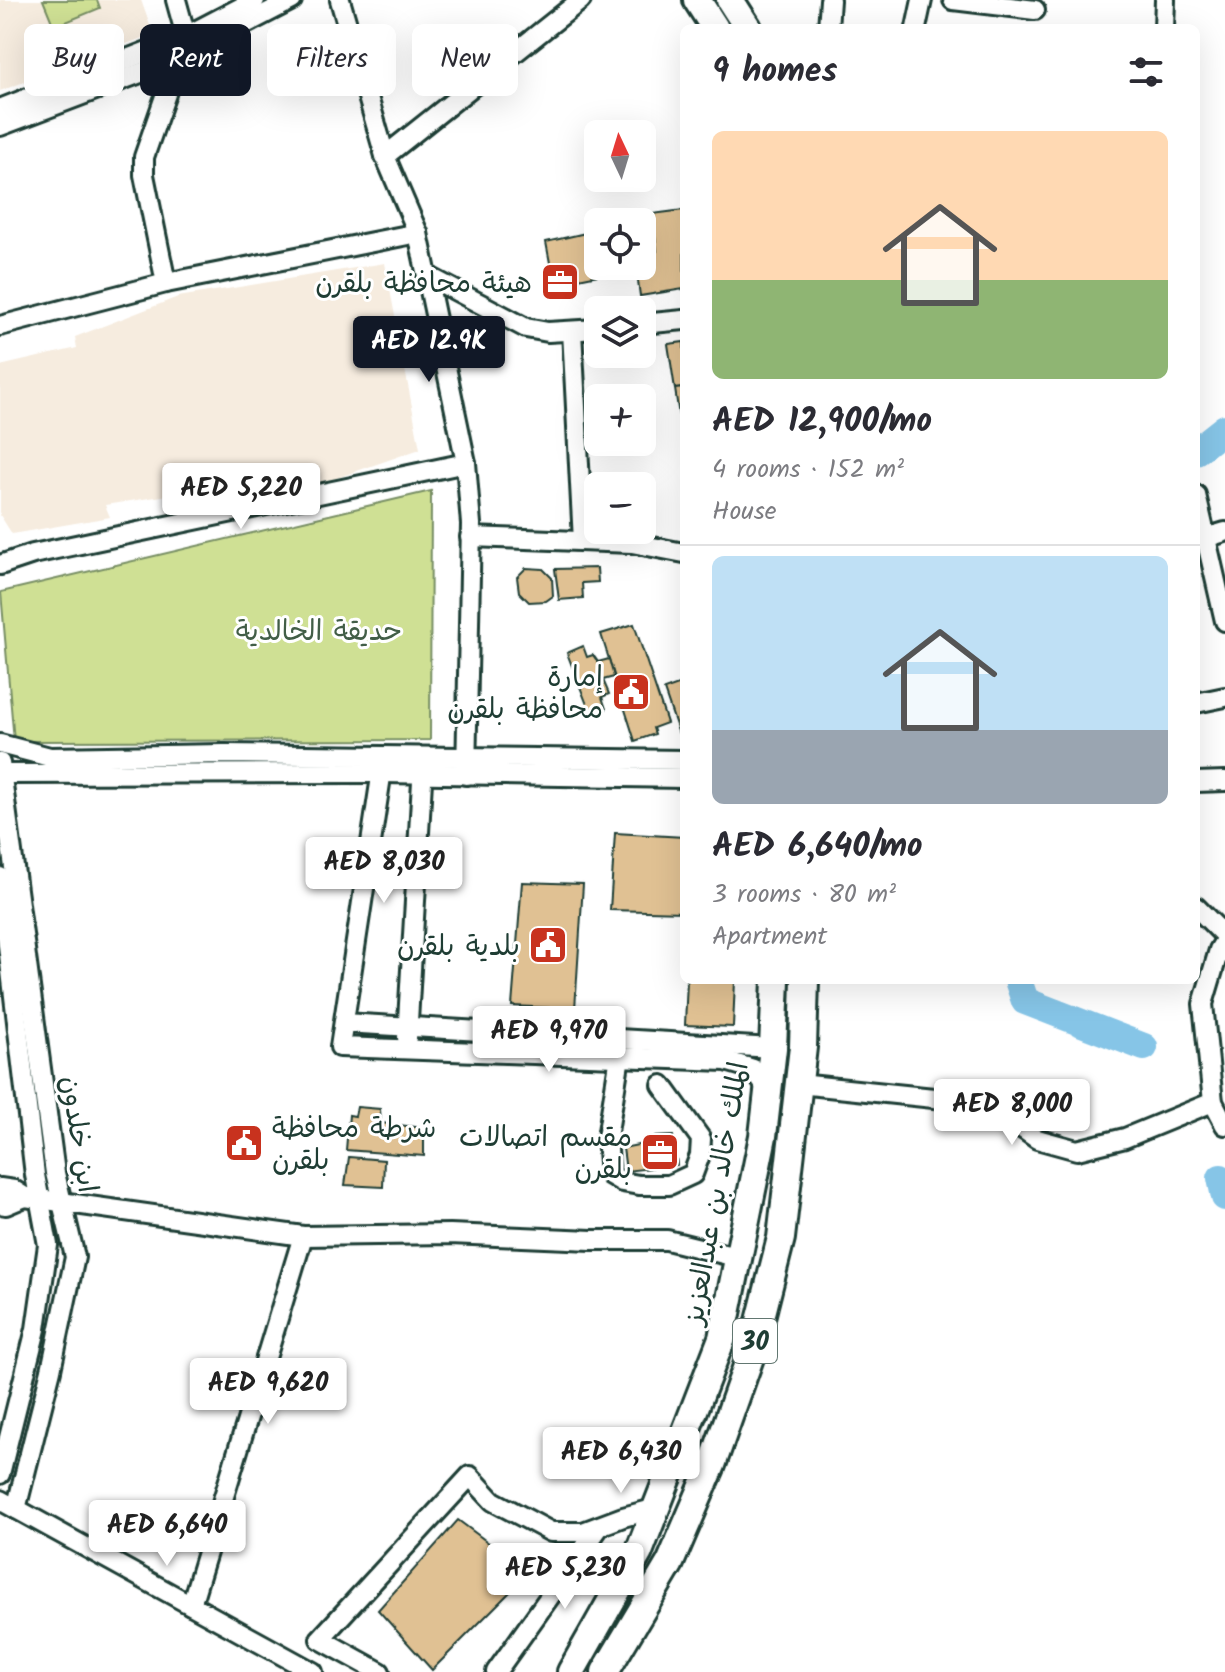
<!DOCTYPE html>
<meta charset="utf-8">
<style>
:root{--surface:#fff;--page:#f2f2f3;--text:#2b2b33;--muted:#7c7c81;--line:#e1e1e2;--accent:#111827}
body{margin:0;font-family:Kalam,"Playpen Sans Arabic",sans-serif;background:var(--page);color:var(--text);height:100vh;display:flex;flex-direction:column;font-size:30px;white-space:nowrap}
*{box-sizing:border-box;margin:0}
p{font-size:26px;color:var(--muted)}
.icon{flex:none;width:44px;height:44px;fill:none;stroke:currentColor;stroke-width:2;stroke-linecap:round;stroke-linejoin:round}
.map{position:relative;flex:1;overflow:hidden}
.drawer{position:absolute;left:680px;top:24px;width:520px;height:960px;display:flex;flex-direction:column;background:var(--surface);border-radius:12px;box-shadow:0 8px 32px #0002}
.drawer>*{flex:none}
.banner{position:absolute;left:24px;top:24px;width:536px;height:72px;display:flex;gap:16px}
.needle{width:52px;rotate:356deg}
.controls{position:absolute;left:584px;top:120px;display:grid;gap:16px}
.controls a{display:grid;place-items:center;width:72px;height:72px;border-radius:12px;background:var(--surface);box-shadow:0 8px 32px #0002;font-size:40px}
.price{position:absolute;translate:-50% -68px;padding:0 18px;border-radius:8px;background:#fff;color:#222;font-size:26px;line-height:52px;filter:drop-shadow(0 2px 4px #0008)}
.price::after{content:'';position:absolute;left:50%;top:48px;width:24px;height:18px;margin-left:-12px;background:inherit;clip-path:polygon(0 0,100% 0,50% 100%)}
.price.active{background:var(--accent);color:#fff}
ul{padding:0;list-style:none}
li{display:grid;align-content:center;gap:16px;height:424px;padding:0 32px}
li+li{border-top:2px solid var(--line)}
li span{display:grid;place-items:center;height:248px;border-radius:12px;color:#555}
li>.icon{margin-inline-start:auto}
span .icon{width:144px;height:144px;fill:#fffc;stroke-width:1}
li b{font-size:34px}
h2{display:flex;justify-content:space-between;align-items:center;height:96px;padding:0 32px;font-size:34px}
.pill{padding:0 28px;border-radius:12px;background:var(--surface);box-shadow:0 8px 32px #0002;font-size:28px;line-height:72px}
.pill.active{background:var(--accent);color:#fff}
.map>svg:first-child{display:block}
.built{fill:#f6ecdf}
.green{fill:#cfe094;stroke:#778e64;stroke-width:2}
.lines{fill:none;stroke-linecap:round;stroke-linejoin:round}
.river{stroke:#86c5e7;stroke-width:28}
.building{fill:#e0c193;stroke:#1f3d34;stroke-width:2}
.minor-casing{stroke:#1f3d34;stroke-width:24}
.highway-casing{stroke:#1f3d34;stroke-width:32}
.minor{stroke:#fff;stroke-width:18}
.highway{stroke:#fff;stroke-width:26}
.labels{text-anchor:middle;stroke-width:6;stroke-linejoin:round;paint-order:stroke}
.shield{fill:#fff;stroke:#627771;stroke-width:2}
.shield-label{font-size:26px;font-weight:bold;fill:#1f3d34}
.poi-label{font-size:28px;fill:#1f3d34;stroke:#fff;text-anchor:end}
.park-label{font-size:28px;fill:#425e47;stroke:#fff}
.street-label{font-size:28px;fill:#1f3d34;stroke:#fff}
</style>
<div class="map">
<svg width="1225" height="1672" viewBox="0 0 1225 1672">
<rect width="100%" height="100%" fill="#fff"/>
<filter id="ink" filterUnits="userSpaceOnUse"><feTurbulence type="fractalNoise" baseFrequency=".0125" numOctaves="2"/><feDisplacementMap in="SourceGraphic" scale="16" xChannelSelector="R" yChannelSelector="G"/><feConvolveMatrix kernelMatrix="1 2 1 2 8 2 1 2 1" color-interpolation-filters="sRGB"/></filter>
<g filter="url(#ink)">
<!-- built -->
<g class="built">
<polygon points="0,0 141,0 153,34 0,91"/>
<polygon points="385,263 420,449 331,480 215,497 213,488 105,505 110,517 12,534 0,515 0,366 77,348 75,337 178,297"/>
</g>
<!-- green -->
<g class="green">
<polygon points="43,0 97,0 100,8 54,27"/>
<polygon points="431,491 430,740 14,741 1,592"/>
</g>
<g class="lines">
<!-- river -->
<g class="river">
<polyline points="1196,451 1225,428"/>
<polyline points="1018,980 1025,1001 1144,1047"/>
<polyline points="1221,1178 1225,1197"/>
</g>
</g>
<!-- building -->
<g class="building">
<polygon points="684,210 684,289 640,296 636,266 642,266 642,240 651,238 653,252 657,251 652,214"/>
<polygon points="590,232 598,275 554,284 546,242"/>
<polygon points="684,342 684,388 675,389 668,344"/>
<polygon points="684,388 684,443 683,443 675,389"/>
<polygon points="526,568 543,569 552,578 553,596 546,601 529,602 519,592 517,577"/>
<polygon points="597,568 598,582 582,583 583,598 559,600 555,569"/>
<polygon points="634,624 667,723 653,728 655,734 635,741 601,634"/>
<polygon points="583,646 587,657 593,655 598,662 609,659 614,677 603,680 609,694 602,697 606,709 591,715 567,653"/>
<polygon points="681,684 684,693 684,735 680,737 664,690"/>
<polygon points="615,833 684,837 684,912 610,910"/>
<polygon points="522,882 583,884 575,1009 512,1006"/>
<polygon points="687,980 735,980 733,1027 685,1025"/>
<polygon points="357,1107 380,1109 381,1123 424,1128 424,1156 346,1150 349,1115 355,1116"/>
<polygon points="673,1136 677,1165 626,1171 623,1148 653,1142 654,1137"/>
<polygon points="349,1157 384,1160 383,1187 345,1185"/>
<polygon points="458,1520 529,1573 432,1670 378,1610"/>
</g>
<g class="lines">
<!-- minor casing -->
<g class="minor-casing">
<g id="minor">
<polyline points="340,0 385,156 418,233 466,463 471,524 466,775"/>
<polyline points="953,0 1035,10"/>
<polyline points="828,28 830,0"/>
<polyline points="916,28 922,0"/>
<polyline points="1164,28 1165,0"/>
<polyline points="0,109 186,36 255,0"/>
<polyline points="0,126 180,58 292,0"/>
<polyline points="385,156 581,0"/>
<polyline points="428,276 526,328 548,332 598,329"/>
<polyline points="166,283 144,175 144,157 186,36 176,0"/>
<polyline points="642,324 684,320"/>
<polyline points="0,326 166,283 418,233"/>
<polyline points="572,331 583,541"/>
<polyline points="1196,495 1225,621"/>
<polyline points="470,537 632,543 684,553"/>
<polyline points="1205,538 1225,532"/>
<polyline points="0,565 33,554 466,463"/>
<polyline points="1196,703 1225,697"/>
<polyline points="0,744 50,757 224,754 684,760"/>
<polyline points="384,757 340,1047 726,1061 753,1069 768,1090"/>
<polyline points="0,763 55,1173 75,1257 51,1370 16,1509"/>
<polyline points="2,774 383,773 684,778"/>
<polyline points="1196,782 1225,781"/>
<polyline points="0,877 35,1175 48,1245 36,1329 0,1474"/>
<polyline points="1196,907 1225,936"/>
<polyline points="1225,940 1219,950 1203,1004 1213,1102 1225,1125"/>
<polyline points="344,1023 773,1048"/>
<polyline points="407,1038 423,764"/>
<polyline points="620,1056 607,1138 610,1175 622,1182 639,1185 669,1185 693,1174 700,1155 701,1139 662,1085"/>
<polyline points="799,1084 953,1100 995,1109 1037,1139 1077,1150 1125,1138 1213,1102"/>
<polyline points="0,1188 14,1190 25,1197 303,1236 450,1234 592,1240 667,1240 740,1258"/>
<polyline points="0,1204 6,1205 25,1197"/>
<polyline points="0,1500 313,1672"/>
<polyline points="191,1605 303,1236"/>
<polyline points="380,1672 320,1639 470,1476 493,1501 551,1532 583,1532 623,1517 657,1508"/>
<polyline points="496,1672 600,1526"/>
</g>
</g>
<!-- highway casing -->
<g class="highway-casing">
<g id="highway">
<polyline points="697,0 715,28"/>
<polyline points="730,0 748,28"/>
<polyline points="571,1672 639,1552 722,1338 763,1136 773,1048 776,980"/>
<polyline points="605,1672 670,1563 712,1465 753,1349 781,1238 803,1047 805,980"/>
</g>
</g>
<!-- minor -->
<use href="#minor" class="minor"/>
<!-- highway -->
<use href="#highway" class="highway"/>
</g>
</g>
<!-- icons -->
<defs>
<g id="office-square" transform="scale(2)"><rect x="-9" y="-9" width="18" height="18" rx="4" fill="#c8321e" stroke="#fff"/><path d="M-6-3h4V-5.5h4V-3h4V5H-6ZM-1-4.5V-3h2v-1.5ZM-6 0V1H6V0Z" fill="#fff"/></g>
<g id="civic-square" transform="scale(2)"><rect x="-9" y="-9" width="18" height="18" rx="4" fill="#c8321e" stroke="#fff"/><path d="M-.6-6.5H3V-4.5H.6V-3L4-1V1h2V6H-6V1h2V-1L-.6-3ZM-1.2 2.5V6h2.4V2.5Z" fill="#fff"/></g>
</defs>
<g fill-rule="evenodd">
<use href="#office-square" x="560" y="282"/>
<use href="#civic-square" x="631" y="692"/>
<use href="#civic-square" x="548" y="945"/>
<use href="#civic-square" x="244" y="1143"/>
<use href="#office-square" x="660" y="1152"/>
</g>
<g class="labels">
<!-- shield labels -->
<rect class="shield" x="733" y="1319" width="44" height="44" rx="6"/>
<g class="shield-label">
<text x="755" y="1350">30</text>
</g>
<!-- poi labels -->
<g class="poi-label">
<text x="532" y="292">هيئة محافظة بلقرن</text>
<text x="603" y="686">إمارة<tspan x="603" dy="32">محافظة بلقرن</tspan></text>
<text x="520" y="955">بلدية بلقرن</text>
<text x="272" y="1137" text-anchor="start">شرطة محافظة<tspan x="272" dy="32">بلقرن</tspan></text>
<text x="632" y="1146">مقسم اتصالات<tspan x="632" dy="32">بلقرن</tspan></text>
</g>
<!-- park labels -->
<g class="park-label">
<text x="319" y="640">حديقة الخالدية</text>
</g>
<!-- street labels -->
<g class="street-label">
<text transform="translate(80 1134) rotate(81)" y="10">ابن خلدون</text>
<text transform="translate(715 1193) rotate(-80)" y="10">الملك خالد بن عبدالعزيز</text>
</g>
</g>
</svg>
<div class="controls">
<a><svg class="needle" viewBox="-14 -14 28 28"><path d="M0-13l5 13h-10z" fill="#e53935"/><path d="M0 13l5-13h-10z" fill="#7c7c81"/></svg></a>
<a><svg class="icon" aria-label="locate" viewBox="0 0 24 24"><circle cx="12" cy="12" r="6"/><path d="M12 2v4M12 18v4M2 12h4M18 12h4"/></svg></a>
<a><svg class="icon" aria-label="layers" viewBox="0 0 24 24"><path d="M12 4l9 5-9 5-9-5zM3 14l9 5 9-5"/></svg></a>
<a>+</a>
<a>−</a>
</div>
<b class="price active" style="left:429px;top:384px">AED 12.9K</b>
<b class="price" style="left:241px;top:531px">AED 5,220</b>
<b class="price" style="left:384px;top:905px">AED 8,030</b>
<b class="price" style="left:549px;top:1074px">AED 9,970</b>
<b class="price" style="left:1012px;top:1147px">AED 8,000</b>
<b class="price" style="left:268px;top:1426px">AED 9,620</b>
<b class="price" style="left:621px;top:1495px">AED 6,430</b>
<b class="price" style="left:167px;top:1568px">AED 6,640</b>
<b class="price" style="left:565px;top:1611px">AED 5,230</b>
<div class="banner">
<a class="pill">Buy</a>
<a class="pill active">Rent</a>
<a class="pill">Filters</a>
<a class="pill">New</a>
</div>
<section class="drawer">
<h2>9 homes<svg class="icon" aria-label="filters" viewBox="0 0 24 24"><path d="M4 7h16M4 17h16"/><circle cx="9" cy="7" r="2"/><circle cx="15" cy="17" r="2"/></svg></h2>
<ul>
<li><span style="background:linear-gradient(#ffd9b3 60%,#8fb573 0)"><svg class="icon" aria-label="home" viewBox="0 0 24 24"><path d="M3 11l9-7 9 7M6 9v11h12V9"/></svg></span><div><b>AED 12,900/mo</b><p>4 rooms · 152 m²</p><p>House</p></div></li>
<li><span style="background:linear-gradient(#bfe0f5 70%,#9aa5b1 0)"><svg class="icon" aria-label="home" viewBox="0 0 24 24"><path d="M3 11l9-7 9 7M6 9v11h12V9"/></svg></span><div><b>AED 6,640/mo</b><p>3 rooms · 80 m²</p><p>Apartment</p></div></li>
</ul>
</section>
</div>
